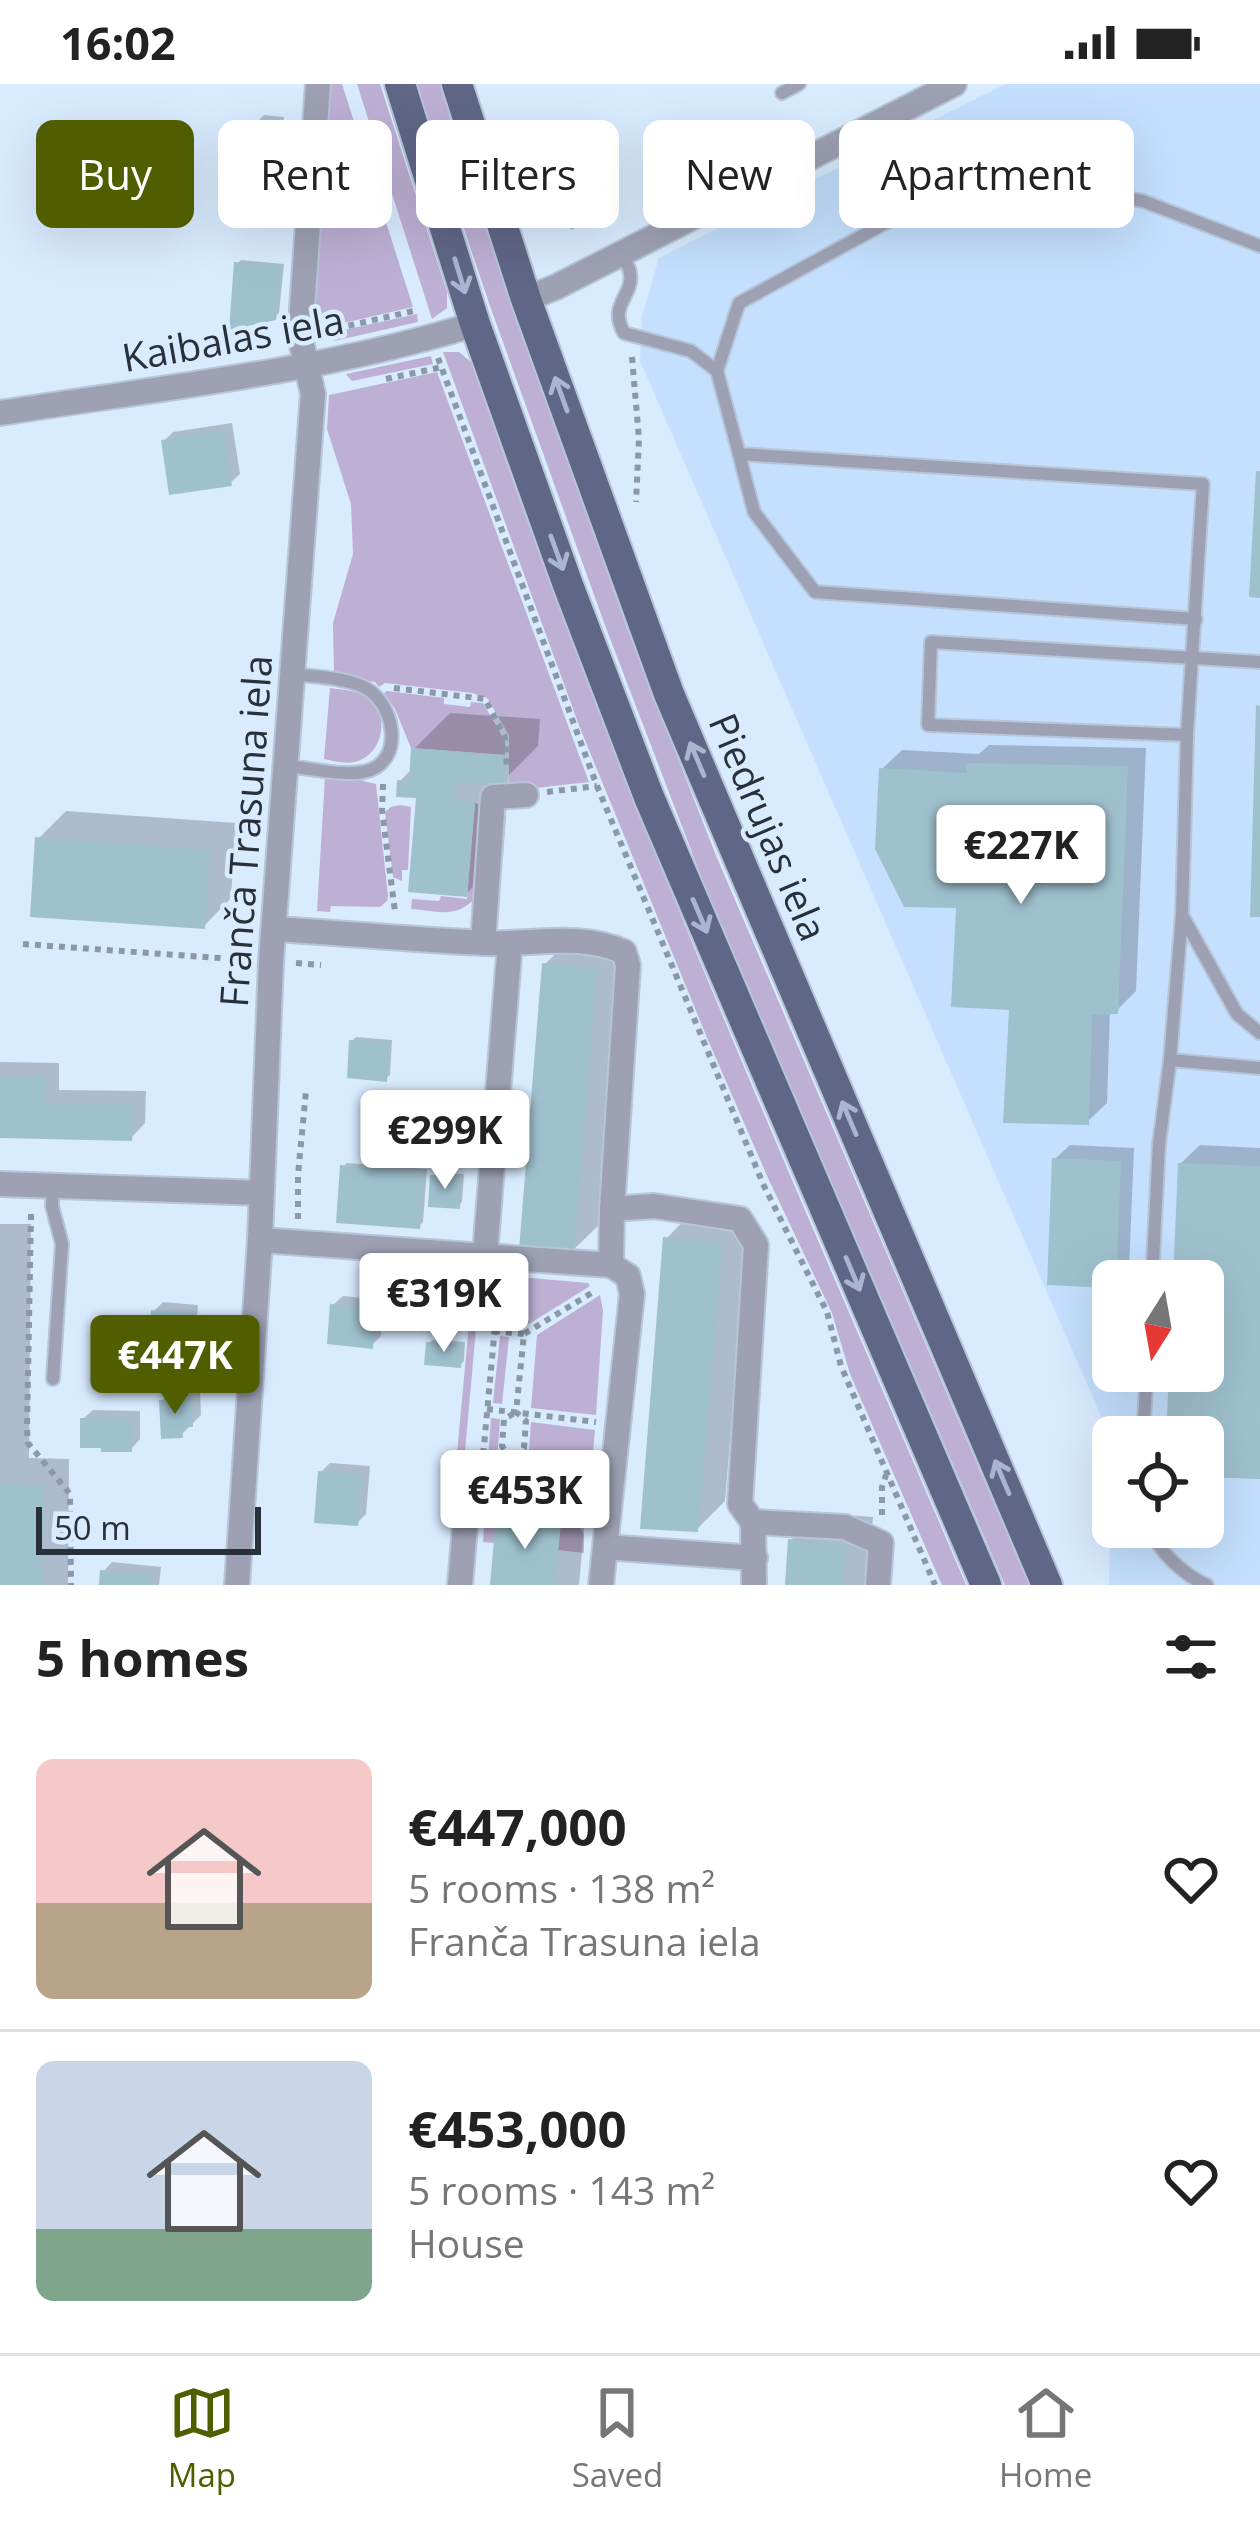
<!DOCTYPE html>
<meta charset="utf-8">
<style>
:root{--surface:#fff;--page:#f6f6f6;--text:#222;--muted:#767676;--line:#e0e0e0;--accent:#505e00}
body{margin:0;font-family:"Open Sans",sans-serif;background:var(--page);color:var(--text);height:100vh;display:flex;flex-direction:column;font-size:45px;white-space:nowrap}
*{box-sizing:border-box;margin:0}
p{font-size:39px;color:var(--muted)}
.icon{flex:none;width:66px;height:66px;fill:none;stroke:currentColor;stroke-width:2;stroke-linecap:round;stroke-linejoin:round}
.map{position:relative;height:1501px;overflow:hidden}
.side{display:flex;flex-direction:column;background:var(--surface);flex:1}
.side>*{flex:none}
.banner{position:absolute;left:36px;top:36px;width:1188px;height:108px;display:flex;gap:24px}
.needle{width:78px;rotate:191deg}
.controls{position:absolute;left:1092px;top:1176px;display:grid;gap:24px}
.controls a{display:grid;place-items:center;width:132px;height:132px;border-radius:18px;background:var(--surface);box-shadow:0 12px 48px #0002;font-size:60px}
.scale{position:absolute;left:36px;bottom:30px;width:225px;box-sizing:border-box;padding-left:12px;border:6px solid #28313a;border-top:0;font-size:33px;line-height:42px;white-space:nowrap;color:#28313a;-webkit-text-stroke:9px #d9ebff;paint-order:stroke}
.price{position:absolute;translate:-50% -102px;padding:0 27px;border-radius:12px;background:#fff;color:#222;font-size:39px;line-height:78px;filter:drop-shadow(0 3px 6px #0008)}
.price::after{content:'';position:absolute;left:50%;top:72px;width:36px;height:27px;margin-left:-18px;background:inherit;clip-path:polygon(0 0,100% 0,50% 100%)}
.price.on{background:var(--accent);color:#fff}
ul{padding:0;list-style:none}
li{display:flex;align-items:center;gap:36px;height:300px;padding:0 36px}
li+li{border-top:3px solid var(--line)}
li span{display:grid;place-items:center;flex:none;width:336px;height:240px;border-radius:18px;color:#555}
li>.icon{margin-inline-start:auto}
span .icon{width:144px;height:144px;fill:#fffc;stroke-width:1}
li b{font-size:51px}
h2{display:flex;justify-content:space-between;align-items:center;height:144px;padding:0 36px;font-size:51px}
.tag{padding:0 42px;border-radius:18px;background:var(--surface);box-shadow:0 12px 48px #0002;font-size:42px;line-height:108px}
.tag.on{background:var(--accent);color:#fff}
.status{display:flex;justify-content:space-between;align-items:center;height:84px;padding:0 60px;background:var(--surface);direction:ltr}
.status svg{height:33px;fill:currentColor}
.dock{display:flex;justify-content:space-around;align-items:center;height:168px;border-top:3px solid var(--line);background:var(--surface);font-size:33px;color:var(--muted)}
.dock a{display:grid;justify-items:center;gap:6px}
.dock .on{color:var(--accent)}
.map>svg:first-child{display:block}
.built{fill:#c4e0fe;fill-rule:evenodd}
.green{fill:#beb0d5}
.shadow{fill:#0003}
.building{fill:#9fc1ce}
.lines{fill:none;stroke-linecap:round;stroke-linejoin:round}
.service-casing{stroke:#b6c6d8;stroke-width:16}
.minor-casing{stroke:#b6c6d8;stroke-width:28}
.primary-casing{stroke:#b6c6d8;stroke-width:34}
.path{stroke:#8a98a7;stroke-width:6;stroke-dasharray:6 6;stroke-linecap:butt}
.service{stroke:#9ea1b4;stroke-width:12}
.minor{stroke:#9ea1b4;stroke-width:24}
.primary{stroke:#606686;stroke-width:30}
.oneway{stroke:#a9b6cf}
.labels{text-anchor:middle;stroke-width:9;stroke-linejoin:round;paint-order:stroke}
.street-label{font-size:39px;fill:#28313a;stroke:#d9ebff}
</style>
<div class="status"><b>16:02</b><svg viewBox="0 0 49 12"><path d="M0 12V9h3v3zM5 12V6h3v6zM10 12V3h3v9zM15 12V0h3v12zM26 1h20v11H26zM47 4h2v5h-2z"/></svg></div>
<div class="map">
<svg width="1260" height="1501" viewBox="0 0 1260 1501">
<rect width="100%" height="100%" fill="#d9ebff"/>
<!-- built -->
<path class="built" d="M1005 0H1260V1501H1109L1112 1357 640 277 642 232 659 174ZM1113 1197H1203V1287H1113ZM1113 1353H1203V1443H1113Z"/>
<!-- green -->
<g class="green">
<polygon points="329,0 342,0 413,223 322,244 311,232"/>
<polygon points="357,0 380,0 447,208 447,224 432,235"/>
<polygon points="415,0 440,0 467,91 628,547 717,774 1029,1501 1005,1501 714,826 606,544 490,222"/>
<polygon points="417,230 418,238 334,257 344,246"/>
<path d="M443 268H459L472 279C612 695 794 1097 966 1501H942L850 1290 832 1229 768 1094 708 956 580 644Z"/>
<polygon points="431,272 433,280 352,297 346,290"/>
<polygon points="437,288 589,698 509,707 509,651 487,614 472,609 385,599 379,603 375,598 334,590 333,539 353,470 351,420 327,345 329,311"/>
<path d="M330 604C343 606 358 606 368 614 391 632 383 672 354 678 345 680 333 677 324 675Z"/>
<polygon points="387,607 444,614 444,620 470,623 471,618 483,619 505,657 505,671 411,664 395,625 384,609"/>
<polygon points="325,693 355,695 376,700 388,812 387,817 380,823 331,822 330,828 317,827"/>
<path d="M475 719 481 721 478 810C459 836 440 827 411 825L412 815 439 817 441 812 467 815Z"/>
<polygon points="400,721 411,723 408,786 402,786 402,797 393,793 385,728 391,723"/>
<polygon points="321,1166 480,1179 480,1188 492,1190 488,1234 477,1234 465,1367 477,1370 475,1405 453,1413 474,1185 321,1173"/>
<polygon points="507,1192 588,1199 590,1202 529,1240 503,1237"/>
<polygon points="600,1211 603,1226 596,1331 531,1324 537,1251"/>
<polygon points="500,1252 509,1253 502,1320 493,1319"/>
<polygon points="491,1334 500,1335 495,1403 486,1402"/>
<polygon points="531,1338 595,1346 590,1403 587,1409 581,1411 526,1406"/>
<polygon points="497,1424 575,1437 584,1450 584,1469 558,1466 560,1439 497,1433 494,1459 483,1458 485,1429"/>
</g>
<!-- shadow -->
<g class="shadow">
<polygon points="264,31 284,33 279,96 270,105 230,57 240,48 254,49 255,40"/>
<polygon points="578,85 583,96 600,88 614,116 605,125 563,107 559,99"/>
<polygon points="241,176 284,180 279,229 275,233 237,180"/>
<polygon points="232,339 240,390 230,399 164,357 173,348"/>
<polygon points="450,629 540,635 538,662 509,691 503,773 466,810 419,711 400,697 413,684 414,665"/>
<polygon points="989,661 1146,664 1136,907 1116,927 1110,927 1107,1019 1087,1038 1012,924 960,821 882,685 902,666 979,670"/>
<polygon points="66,727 236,739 231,814 204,842 38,755"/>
<polygon points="573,853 624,857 600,1140 572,1167 545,880"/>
<polygon points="356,953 392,956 390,991 386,994 352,957"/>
<polygon points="0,978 59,979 59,1006 146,1007 145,1039 131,1054 0,1051"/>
<polygon points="1070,1061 1134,1064 1129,1186 1118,1197 1113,1197 1113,1201 1055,1075"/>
<polygon points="1200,1061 1260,1064 1260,1392 1203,1390 1203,1353 1169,1353 1172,1287 1203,1287 1203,1197 1176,1197 1180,1080"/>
<polygon points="347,1079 427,1085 423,1138 419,1142 343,1083"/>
<polygon points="437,1089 464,1090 462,1118 458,1122 433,1093"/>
<polygon points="693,1127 749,1132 725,1417 697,1445 666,1155"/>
<polygon points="0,1140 31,1140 29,1374 69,1375 68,1501 0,1501"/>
<polygon points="343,1212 383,1216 381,1252 372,1261 333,1221"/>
<polygon points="163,1218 198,1221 194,1268 185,1277 154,1227"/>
<polygon points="433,1256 465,1258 464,1277 460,1281 429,1259"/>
<polygon points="200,1306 201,1331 181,1351 162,1317 172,1307"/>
<polygon points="93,1326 140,1327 140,1355 131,1365 83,1335"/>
<polygon points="330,1379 370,1382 366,1430 357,1439 321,1388"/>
<polygon points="527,1407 587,1412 579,1501 494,1501 499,1435"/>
<polygon points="819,1429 873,1433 867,1501 788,1501 791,1456"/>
<polygon points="112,1478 161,1483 159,1501 102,1501 103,1488"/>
</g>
<!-- building -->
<g class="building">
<polygon points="252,39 276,41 271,108 224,104 227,56 250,57"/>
<polygon points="568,92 574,103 590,95 607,128 571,146 554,112 561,109 556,99"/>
<polygon points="234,178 282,182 276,236 229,246"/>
<polygon points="224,347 232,402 169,411 161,356"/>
<polygon points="1256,387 1260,387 1260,514 1249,513"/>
<polygon points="1256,621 1260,622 1260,833 1250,833"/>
<polygon points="411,664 505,671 503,702 457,699 456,718 475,719 467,813 408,808 416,714 396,713 397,696 409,697"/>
<polygon points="966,679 1128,682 1118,930 1092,931 1089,1041 1003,1039 1009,926 951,923 956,824 904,823 875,765 879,684 967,689"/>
<polygon points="35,753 210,766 205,845 30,833"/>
<polygon points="542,879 597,884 574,1171 519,1166"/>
<polygon points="349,956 390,958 387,998 347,994"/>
<polygon points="0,991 46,992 45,1019 133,1020 132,1057 0,1054"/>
<polygon points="1052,1074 1121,1077 1116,1197 1113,1197 1113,1204 1047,1201"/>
<polygon points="1178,1079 1260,1082 1260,1395 1203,1393 1203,1353 1166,1353 1169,1287 1203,1287 1203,1197 1173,1197"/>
<polygon points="340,1081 424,1088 420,1145 336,1139"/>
<polygon points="430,1091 461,1093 460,1125 428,1123"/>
<polygon points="663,1153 723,1159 698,1448 640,1445"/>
<polygon points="330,1220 375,1224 373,1265 327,1260"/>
<polygon points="151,1226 190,1229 186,1280 146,1276"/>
<polygon points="426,1258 463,1261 461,1284 424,1281"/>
<polygon points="192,1314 193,1343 182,1343 183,1354 161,1355 159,1316"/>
<polygon points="80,1334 132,1335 132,1368 101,1368 101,1364 80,1364"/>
<polygon points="318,1387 362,1390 358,1442 314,1439"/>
<polygon points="0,1400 43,1401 42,1501 0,1501"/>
<polygon points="496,1433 561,1439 555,1501 490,1501"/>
<polygon points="788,1455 846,1460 843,1501 785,1501"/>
<polygon points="100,1486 153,1491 152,1501 99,1501"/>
</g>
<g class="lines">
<!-- service casing -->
<g class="service-casing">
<g id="service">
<polyline points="782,9 799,0"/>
<path d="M622 168C624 175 629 181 630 189 634 212 608 220 624 249L691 267 717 287 739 370 1203 400 1187 651 1182 830 1170 976 1159 1060 1152 1197"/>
<polyline points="717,287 739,219 977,89 1143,117 1260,162"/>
<polyline points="739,370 754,428 815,508 1196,535"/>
<polyline points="1187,651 928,641 931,558 1260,578"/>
<path d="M286 682C310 684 340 692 363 688 408 680 395 613 359 601 339 593 314 593 293 590"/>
<polyline points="1182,831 1237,930 1260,949"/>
<polyline points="1170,976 1260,984"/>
<polyline points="53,1295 62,1160 52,1122 53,1102"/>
<polyline points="1143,1353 1147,1287"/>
<path d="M1150 1443C1157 1467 1185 1492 1207 1501"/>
</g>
</g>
<!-- minor casing -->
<g class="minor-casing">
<g id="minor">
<polyline points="526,215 556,203 954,0"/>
<path d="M0 329C157 304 323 288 475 240"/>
<path d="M274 845C345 849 416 856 487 859 532 861 581 848 624 868L628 881 612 1125 611 1181 628 1192 632 1210 601 1501"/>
<polyline points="483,859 493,713 526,711"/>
<polyline points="0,1100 260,1109"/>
<polyline points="612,1125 654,1122 740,1135 756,1161 740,1420 753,1438 754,1501"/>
<polyline points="260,1156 611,1181"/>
<polyline points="485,1170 510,859"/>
<polyline points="753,1438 845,1443 881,1459 878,1501"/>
<polyline points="605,1463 755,1474"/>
<polyline points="237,1501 260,1156 271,877 313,310 300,253 318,0"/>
<polyline points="460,1501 467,1419 480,1416 608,1428"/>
</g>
</g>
<!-- primary casing -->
<g class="primary-casing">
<g id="primary">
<polyline points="400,0 475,240 568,501 649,713 986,1501"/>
<polyline points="457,0 526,215 669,610 1047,1501"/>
</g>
</g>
<!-- path -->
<g class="path">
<polyline points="325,247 418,226"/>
<polyline points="632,273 639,355 636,418"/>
<polyline points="438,274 597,702 764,1102 827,1228 841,1282 935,1501"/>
<polyline points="386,295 442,283"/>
<polyline points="394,604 485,615 505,653 507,685"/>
<polyline points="383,700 382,726 395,828"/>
<polyline points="547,708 597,702"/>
<polyline points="23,860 247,876"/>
<polyline points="296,879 321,881"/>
<polyline points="31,1130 27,1345 28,1359 70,1410 71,1501"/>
<polyline points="298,1135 298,1091 306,1007"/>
<polyline points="494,1247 524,1250"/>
<polyline points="487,1325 596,1338"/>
<polyline points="511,1375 502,1362 504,1335 513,1330"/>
<polyline points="481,1394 499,1199"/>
<polyline points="510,1396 513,1376 524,1364 526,1337 516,1328 524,1250 595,1207"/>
<polyline points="882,1431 882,1403 886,1391"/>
</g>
<!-- service -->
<use href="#service" class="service"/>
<!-- minor -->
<use href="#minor" class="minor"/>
<!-- primary -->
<use href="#primary" class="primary"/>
</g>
<!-- one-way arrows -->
<defs><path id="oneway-shaft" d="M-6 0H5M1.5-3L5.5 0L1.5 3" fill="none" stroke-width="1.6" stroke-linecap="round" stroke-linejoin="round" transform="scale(3)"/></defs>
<g class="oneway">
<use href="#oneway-shaft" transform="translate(460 192) rotate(73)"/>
<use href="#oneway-shaft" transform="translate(561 310) rotate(-110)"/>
<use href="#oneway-shaft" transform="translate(557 469) rotate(70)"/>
<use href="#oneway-shaft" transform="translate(697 675) rotate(-113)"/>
<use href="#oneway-shaft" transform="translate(700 832) rotate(67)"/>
<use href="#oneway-shaft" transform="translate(849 1034) rotate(-113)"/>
<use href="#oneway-shaft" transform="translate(853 1190) rotate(67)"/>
<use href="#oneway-shaft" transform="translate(1002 1393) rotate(-113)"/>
</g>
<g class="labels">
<!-- street labels -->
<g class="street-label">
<text transform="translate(233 255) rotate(-10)" y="14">Kaibalas iela</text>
<text transform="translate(768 743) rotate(67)" y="14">Piedrujas iela</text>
<text transform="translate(246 747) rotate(-86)" y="14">Franča Trasuna iela</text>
</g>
</g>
</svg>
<div class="controls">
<a><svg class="needle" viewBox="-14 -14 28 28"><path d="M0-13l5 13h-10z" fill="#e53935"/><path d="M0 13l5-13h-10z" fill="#767676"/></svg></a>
<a><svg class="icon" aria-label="locate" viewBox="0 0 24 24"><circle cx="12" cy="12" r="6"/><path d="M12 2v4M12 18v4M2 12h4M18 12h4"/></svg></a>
</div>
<div class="scale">50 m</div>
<b class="price" style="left:1021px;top:823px">€227K</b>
<b class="price" style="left:445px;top:1108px">€299K</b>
<b class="price" style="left:444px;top:1271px">€319K</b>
<b class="price on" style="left:175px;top:1333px">€447K</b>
<b class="price" style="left:525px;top:1468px">€453K</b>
<div class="banner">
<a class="tag on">Buy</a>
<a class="tag">Rent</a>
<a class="tag">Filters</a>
<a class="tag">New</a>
<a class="tag">Apartment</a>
</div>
</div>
<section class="side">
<h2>5 homes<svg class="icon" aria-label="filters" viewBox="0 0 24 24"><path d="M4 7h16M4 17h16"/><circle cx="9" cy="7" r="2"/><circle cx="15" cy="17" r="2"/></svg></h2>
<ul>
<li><span style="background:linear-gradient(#f6c9c9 60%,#b9a48a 0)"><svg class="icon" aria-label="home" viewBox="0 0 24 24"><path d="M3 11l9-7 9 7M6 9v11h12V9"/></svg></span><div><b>€447,000</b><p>5 rooms · 138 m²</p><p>Franča Trasuna iela</p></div><svg class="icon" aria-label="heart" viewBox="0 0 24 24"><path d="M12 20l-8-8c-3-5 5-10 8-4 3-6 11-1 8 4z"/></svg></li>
<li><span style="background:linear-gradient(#c9d6e8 70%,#7fa58c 0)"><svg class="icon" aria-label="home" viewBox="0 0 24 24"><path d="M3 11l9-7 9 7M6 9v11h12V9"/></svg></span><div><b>€453,000</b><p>5 rooms · 143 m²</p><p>House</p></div><svg class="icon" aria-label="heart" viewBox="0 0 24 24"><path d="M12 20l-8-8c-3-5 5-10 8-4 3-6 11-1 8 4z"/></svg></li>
</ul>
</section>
<nav class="dock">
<a class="on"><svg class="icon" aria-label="map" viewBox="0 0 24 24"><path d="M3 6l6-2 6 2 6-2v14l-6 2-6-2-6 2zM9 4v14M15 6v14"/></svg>Map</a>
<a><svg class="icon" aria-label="saved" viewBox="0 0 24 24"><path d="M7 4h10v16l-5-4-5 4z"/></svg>Saved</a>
<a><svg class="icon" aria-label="home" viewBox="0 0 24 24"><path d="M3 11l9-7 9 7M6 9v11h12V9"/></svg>Home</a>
</nav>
